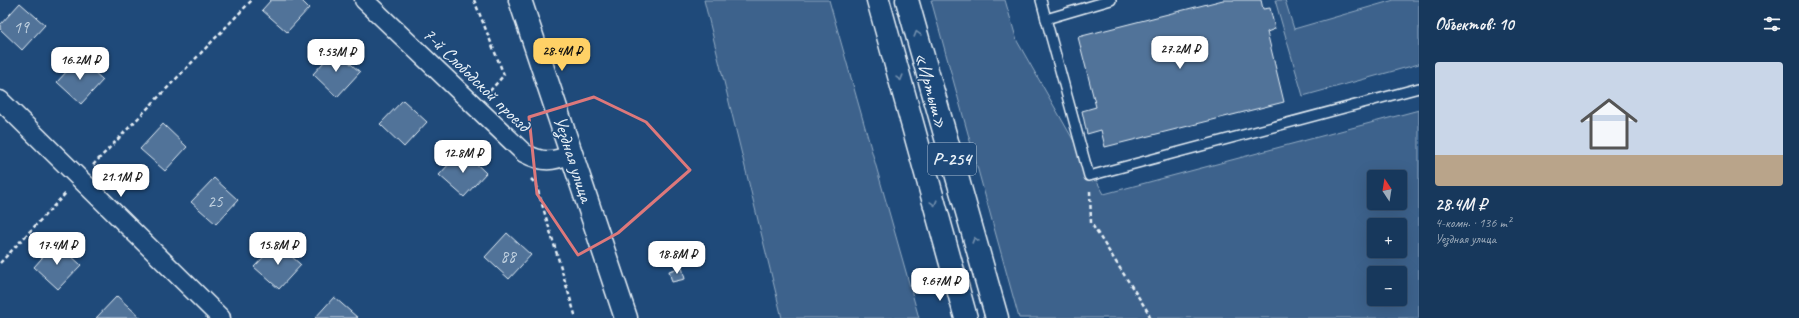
<!DOCTYPE html>
<html lang="ru">
<meta charset="utf-8">
<style>
:root{--surface:#17385c;--page:#203f62;--text:#f1f3f6;--muted:#9eacbb;--line:#365272;--accent:#ffd166}
body{margin:0;font-family:Caveat,sans-serif;background:var(--page);color:var(--text);height:100vh;display:flex;flex-direction:column;font-size:15px;white-space:nowrap}
*{box-sizing:border-box;margin:0}
p{font-size:13px;color:var(--muted)}
.icon{flex:none;width:22px;height:22px;fill:none;stroke:currentColor;stroke-width:2;stroke-linecap:round;stroke-linejoin:round}
.map{position:relative;flex:1;overflow:hidden}
.drawer{display:flex;flex-direction:column;background:var(--surface);width:380px}
.drawer>*{flex:none}
.needle{width:26px;rotate:348deg}
.tools{position:absolute;left:1367px;top:170px;display:grid;gap:8px}
.tools a{display:grid;place-items:center;width:40px;height:40px;border-radius:4px;background:var(--surface);box-shadow:0 4px 16px #0002,0 0 0 1px var(--line);font-size:20px}
.price{position:absolute;translate:-50% -34px;padding:0 9px;border-radius:8px;background:#fff;color:#222;font-size:13px;line-height:26px;filter:drop-shadow(0 1px 2px #0008)}
.price::after{content:'';position:absolute;left:50%;top:24px;width:12px;height:9px;margin-left:-6px;background:inherit;clip-path:polygon(0 0,100% 0,50% 100%)}
.price.selected{background:var(--accent);color:#111}
ul{padding:0;list-style:none}
li{display:grid;align-content:center;gap:8px;height:212px;padding:0 16px}
li span{display:grid;place-items:center;height:124px;border-radius:4px;color:#555}
li>.icon{margin-inline-start:auto}
span .icon{width:72px;height:72px;fill:#fffc;stroke-width:1}
li b{font-size:17px}
h2{display:flex;justify-content:space-between;align-items:center;height:48px;padding:0 16px;font-size:17px}
main{display:flex;flex:1;min-height:0}
.map>svg:first-child{display:block}
.green{fill:#3c628c;stroke:#92aac2;fill-rule:evenodd}
.building{fill:#517399;stroke:#e8f1f8}
.lines{fill:none;stroke-linecap:round;stroke-linejoin:round}
.service-casing{stroke:#e8f1f8;stroke-width:12}
.minor-casing{stroke:#e8f1f8;stroke-width:21}
.tertiary-casing{stroke:#e8f1f8;stroke-width:25}
.trunk-casing{stroke:#e8f1f8;stroke-width:25}
.path{stroke:#e8f1f8;stroke-width:2.5;stroke-dasharray:4 3;stroke-linecap:butt}
.service{stroke:#1f4a7a;stroke-width:9}
.minor{stroke:#1f4a7a;stroke-width:18}
.tertiary{stroke:#1f4a7a;stroke-width:22}
.trunk{stroke:#1f4a7a;stroke-width:22}
.oneway{stroke:#6f8dac}
.marked{fill:none;stroke:#dd787b;stroke-width:3;stroke-linejoin:round}
.labels{text-anchor:middle;stroke-width:3;stroke-linejoin:round;paint-order:stroke}
.number-label{font-size:17px;fill:#c2d2e0}
.shield{fill:#1f4a7a;stroke:#acbfd2;stroke-width:1}
.shield-label{font-size:18px;font-weight:bold;fill:#e8f1f8}
.street-label{font-size:19px;fill:#e8f1f8;stroke:#1f4a7a}
</style>
<main>
<div class="map">
<svg width="1419" height="318" viewBox="0 0 1419 318">
<rect width="100%" height="100%" fill="#1f4a7a"/>
<filter id="ink" filterUnits="userSpaceOnUse"><feTurbulence type="fractalNoise" baseFrequency=".025" numOctaves="2"/><feDisplacementMap in="SourceGraphic" scale="8" xChannelSelector="R" yChannelSelector="G"/><feConvolveMatrix kernelMatrix="1 2 1 2 8 2 1 2 1" color-interpolation-filters="sRGB"/></filter>
<g filter="url(#ink)">
<!-- green -->
<g class="green">
<polygon points="704,0 829,0 919,318 782,318"/>
<path d="M931 0H1005L1017 41 1104 194 1419 110V318H1019ZM1374 177H1400V203H1374ZM1374 225H1400V251H1374ZM1374 273H1400V299H1374Z"/>
<polygon points="1275,0 1285,0 1294,29 1394,0 1419,0 1419,64 1303,96"/>
</g>
<!-- building -->
<g class="building">
<polygon points="271,0 301,0 309,8 287,32 262,10"/>
<polygon points="1223,0 1261,0 1263,9 1270,8 1275,29 1267,32 1284,102 1105,147 1101,130 1087,134 1082,111 1096,107 1078,37"/>
<polygon points="20,3 45,25 22,50 0,29 0,25"/>
<polygon points="335,50 360,72 337,97 313,74"/>
<polygon points="79,58 103,80 81,104 57,82"/>
<polygon points="403,100 427,122 404,147 380,124"/>
<polygon points="163,124 187,147 165,171 140,149"/>
<polygon points="462,150 486,173 464,197 439,175"/>
<polygon points="214,178 238,200 216,224 191,202"/>
<polygon points="507,233 531,255 509,279 485,257"/>
<polygon points="56,242 81,265 58,289 34,267"/>
<polygon points="277,243 301,265 279,289 254,267"/>
<polygon points="682,267 685,279 672,282 669,271"/>
<polygon points="117,296 141,318 96,318"/>
<polygon points="334,297 358,318 315,318"/>
</g>
<g class="lines">
<!-- service casing -->
<g class="service-casing">
<g id="service">
<polyline points="1041,0 1046,19 1111,0"/>
<polyline points="1046,19 1089,176 1419,88"/>
</g>
</g>
<!-- minor casing -->
<g class="minor-casing">
<g id="minor">
<path d="M364 0 524 153C543 163 552 162 572 154"/>
<polyline points="0,100 221,318"/>
</g>
</g>
<!-- tertiary casing -->
<g class="tertiary-casing">
<polyline id="tertiary" points="520,0 626,318"/>
</g>
<!-- trunk casing -->
<g class="trunk-casing">
<g id="trunk">
<polyline points="878,0 966,318"/>
<polyline points="907,0 997,318"/>
</g>
</g>
<!-- path -->
<g class="path">
<polyline points="474,0 504,75 489,92"/>
<polyline points="93,165 252,0"/>
<polyline points="531,179 536,184 576,318"/>
<polyline points="1090,191 1091,223 1148,312 1150,318"/>
<polyline points="0,263 66,193"/>
</g>
<!-- service -->
<use href="#service" class="service"/>
<!-- minor -->
<use href="#minor" class="minor"/>
<!-- tertiary -->
<use href="#tertiary" class="tertiary"/>
<!-- trunk -->
<use href="#trunk" class="trunk"/>
</g>
<!-- one-way arrows -->
<defs><path id="oneway-chevron" d="M-2-3.5L2.5 0L-2 3.5" fill="none" stroke-width="1.6" stroke-linecap="round" stroke-linejoin="round"/></defs>
<g class="oneway">
<use href="#oneway-chevron" transform="translate(917 34) rotate(-106)"/>
<use href="#oneway-chevron" transform="translate(900 78) rotate(74)"/>
<use href="#oneway-chevron" transform="translate(934 203) rotate(75)"/>
<use href="#oneway-chevron" transform="translate(975 240) rotate(-106)"/>
</g>
</g>
<!-- marked area -->
<path class="marked" d="M594 97 646 122 690 170 618 233 578 255 537 194 529 117Z"/>
<g class="labels">
<!-- number labels -->
<g class="number-label">
<text x="21" y="33">19</text>
<text x="215" y="207">25</text>
<text x="508" y="262">88</text>
</g>
<!-- shield labels -->
<rect class="shield" x="928" y="143" width="48" height="32" rx="3"/>
<g class="shield-label">
<text x="952" y="165">Р-254</text>
</g>
<!-- street labels -->
<g class="street-label">
<text transform="translate(477 79) rotate(44)" y="7">7-й Слободской проезд</text>
<text transform="translate(932 90) rotate(74)" y="7">«Иртыш»</text>
<text transform="translate(574 159) rotate(72)" y="7">Уездная улица</text>
</g>
</g>
</svg>
<div class="tools">
<a><svg class="needle" viewBox="-14 -14 28 28"><path d="M0-13l5 13h-10z" fill="#e53935"/><path d="M0 13l5-13h-10z" fill="#9eacbb"/></svg></a>
<a>+</a>
<a>−</a>
</div>
<b class="price" style="left:1180px;top:70px">27.2M ₽</b>
<b class="price selected" style="left:562px;top:72px">28.4M ₽</b>
<b class="price" style="left:336px;top:73px">9.53M ₽</b>
<b class="price" style="left:80px;top:81px">16.2M ₽</b>
<b class="price" style="left:463px;top:174px">12.8M ₽</b>
<b class="price" style="left:121px;top:198px">21.1M ₽</b>
<b class="price" style="left:57px;top:266px">17.4M ₽</b>
<b class="price" style="left:278px;top:266px">15.8M ₽</b>
<b class="price" style="left:677px;top:275px">18.8M ₽</b>
<b class="price" style="left:940px;top:302px">9.67M ₽</b>
</div>
<section class="drawer">
<h2>Объектов: 10<svg class="icon" aria-label="filters" viewBox="0 0 24 24"><path d="M4 7h16M4 17h16"/><circle cx="9" cy="7" r="2"/><circle cx="15" cy="17" r="2"/></svg></h2>
<ul>
<li><span style="background:linear-gradient(#c9d6e8 75%,#b9a48a 0)"><svg class="icon" aria-label="home" viewBox="0 0 24 24"><path d="M3 11l9-7 9 7M6 9v11h12V9"/></svg></span><div><b>28.4M ₽</b><p>4-комн. · 136 m²</p><p>Уездная улица</p></div></li>
</ul>
</section>
</main>
